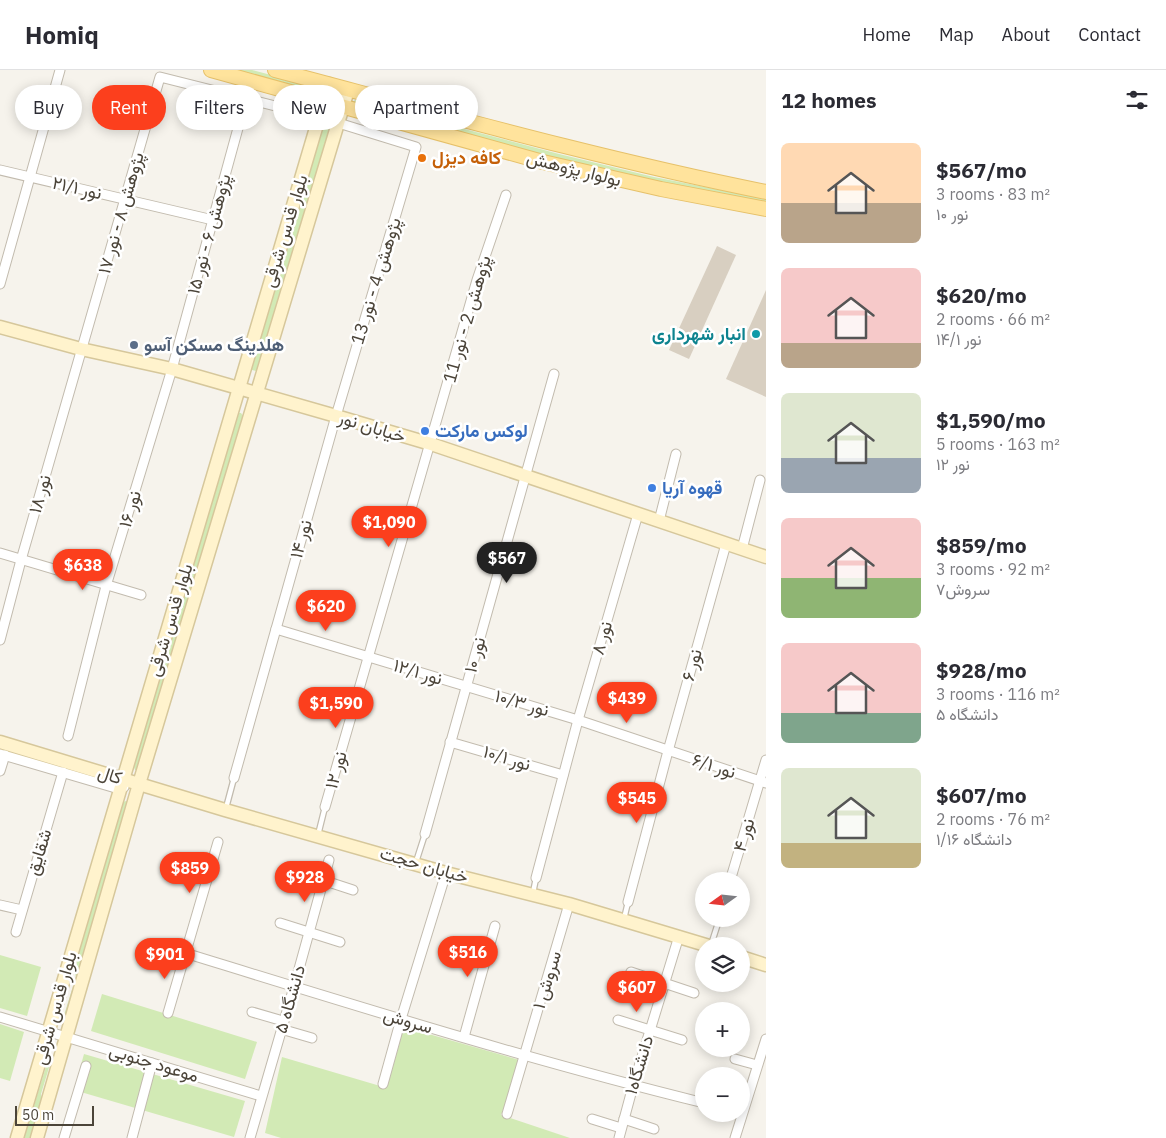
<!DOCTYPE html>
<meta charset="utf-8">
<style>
:root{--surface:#fff;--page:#f7f7f7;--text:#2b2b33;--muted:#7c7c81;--line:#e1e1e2;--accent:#fc3f1d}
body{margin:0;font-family:"IBM Plex Sans",Vazirmatn,sans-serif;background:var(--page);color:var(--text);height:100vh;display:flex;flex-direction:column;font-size:19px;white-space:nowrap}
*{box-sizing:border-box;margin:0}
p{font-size:16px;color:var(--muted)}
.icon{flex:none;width:28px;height:28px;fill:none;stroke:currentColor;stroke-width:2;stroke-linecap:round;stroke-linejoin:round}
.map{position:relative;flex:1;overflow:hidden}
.side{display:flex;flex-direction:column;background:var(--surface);width:400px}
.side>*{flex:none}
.guide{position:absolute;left:15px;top:15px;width:475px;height:45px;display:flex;gap:10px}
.needle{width:32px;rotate:255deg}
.controls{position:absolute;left:695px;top:802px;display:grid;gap:10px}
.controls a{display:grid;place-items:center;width:55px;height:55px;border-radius:50%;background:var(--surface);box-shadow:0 2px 12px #0003;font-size:25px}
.scale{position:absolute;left:15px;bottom:12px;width:79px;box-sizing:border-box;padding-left:5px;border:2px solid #4b4439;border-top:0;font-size:14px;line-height:18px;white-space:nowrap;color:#4b4439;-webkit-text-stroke:4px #fff;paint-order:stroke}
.price{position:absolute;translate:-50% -42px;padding:0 11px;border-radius:18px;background:var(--accent);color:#fff;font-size:16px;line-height:32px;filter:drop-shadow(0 1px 2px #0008)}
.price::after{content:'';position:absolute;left:50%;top:30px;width:15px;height:11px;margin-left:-8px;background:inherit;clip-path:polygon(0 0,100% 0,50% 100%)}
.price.active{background:#222;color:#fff}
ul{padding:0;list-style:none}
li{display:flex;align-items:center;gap:15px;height:125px;padding:0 15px}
li span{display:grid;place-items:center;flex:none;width:140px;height:100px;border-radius:8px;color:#555}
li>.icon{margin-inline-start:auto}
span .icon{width:60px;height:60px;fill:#fffc;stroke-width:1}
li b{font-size:21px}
h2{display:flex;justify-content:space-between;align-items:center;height:60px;padding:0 15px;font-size:21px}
.chip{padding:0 18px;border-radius:22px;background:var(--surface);box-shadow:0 2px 12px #0003;font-size:18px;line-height:45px}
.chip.active{background:var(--accent);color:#fff}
header{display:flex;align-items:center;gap:30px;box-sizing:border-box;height:70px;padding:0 25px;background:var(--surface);border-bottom:1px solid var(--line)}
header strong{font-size:24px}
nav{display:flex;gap:28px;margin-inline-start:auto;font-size:18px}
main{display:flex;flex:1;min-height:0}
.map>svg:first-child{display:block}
.green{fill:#d2eab5}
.building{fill:#d8cfc1}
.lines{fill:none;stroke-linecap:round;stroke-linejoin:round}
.lane-casing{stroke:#c2bbae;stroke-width:7}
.street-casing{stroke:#c2bbae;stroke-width:11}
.secondary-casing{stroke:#d6c79b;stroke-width:15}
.primary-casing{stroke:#e6c16a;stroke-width:16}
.lane{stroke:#fff;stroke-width:4.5}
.street{stroke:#fff;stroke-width:9}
.secondary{stroke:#fff3cd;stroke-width:12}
.primary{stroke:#ffe39c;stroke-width:14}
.food-dot{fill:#e8710a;stroke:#fff;stroke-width:2}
.culture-dot{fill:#0f9aa8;stroke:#fff;stroke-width:2}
.service-dot{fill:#5c6f8a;stroke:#fff;stroke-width:2}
.shop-dot{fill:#3f7fe0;stroke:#fff;stroke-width:2}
.labels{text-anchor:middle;stroke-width:5;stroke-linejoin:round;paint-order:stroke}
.food-label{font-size:18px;font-weight:bold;fill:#c56008;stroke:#fff;text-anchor:start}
.street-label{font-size:18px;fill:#4b4439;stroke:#fff}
.culture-label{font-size:18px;font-weight:bold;fill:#0d838f;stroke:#fff;text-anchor:end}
.service-label{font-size:18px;font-weight:bold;fill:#4e5e75;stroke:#fff;text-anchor:start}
.shop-label{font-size:18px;font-weight:bold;fill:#366cbe;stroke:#fff;text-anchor:start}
</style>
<header>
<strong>Homiq</strong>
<nav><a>Home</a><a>Map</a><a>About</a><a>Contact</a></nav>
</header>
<main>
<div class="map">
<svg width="766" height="1068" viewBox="0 0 766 1068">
<rect width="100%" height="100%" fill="#f6f3ec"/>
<!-- green -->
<g class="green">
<polygon points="234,0 252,0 313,16 317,18 318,20 312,21"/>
<polygon points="355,30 559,84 654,107 766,129 766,134 652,111 516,79 352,33"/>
<polygon points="324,52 331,54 258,297 256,301 252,300 251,297"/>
<polygon points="239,343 241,343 243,346 140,696 138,700 135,700 133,694"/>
<polygon points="126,731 128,732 67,948 65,948 64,945 76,907 73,897 123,732"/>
<polygon points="0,885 41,897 27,946 0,938"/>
<polygon points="102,924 257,972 245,1009 91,961"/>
<polygon points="0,954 24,962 10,1011 0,1008"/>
<polygon points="404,957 523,991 501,1045 570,1068 281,1068 265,1063 282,987 387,1018"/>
<polygon points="84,984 245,1031 234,1067 74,1020"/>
<polygon points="49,987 51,991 41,1024 42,1034 32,1068 24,1068"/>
</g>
<!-- building -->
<g class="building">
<polygon points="717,176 736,185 689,289 669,280"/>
<polygon points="766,220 766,327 726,309"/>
</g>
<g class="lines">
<!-- lane casing -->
<g class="lane-casing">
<g id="lane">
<polyline points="226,738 234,708"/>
<polyline points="318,765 325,737"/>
<polyline points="416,792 425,764"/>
<polyline points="533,823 536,808"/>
<polyline points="624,849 628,832"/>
<polyline points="711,875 719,850"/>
</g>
</g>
<!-- street casing -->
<g class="street-casing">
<g id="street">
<polyline points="0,100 213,150"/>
<polyline points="0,214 60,0"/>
<polyline points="659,451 676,384"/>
<polyline points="742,479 760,410"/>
<polyline points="0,483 141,525"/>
<polyline points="276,559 578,650 766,713"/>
<polyline points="0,570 21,490 160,7 319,47 416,77 336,346 234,708"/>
<polyline points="68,666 106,516 172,299 246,29"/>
<polyline points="450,672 563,705"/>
<polyline points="0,684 119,719 124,717"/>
<polyline points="0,701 5,685"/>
<polyline points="325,737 477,210 506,125"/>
<polyline points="425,764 554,304"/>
<polyline points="295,801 353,820"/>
<polyline points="536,808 578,650 638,444"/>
<polyline points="730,811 766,690"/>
<polyline points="628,832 668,681 726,474"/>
<polyline points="0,835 22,840"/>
<polyline points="719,850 719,849"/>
<polyline points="280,853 340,872"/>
<polyline points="16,862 63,702"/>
<path d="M185 883C357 936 529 990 704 1033"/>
<polyline points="631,902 694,923"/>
<polyline points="252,942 283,951"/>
<polyline points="168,943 218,772"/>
<polyline points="0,947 261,1026"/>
<polyline points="618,950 682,970"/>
<polyline points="281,959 312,968"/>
<polyline points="464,967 495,856"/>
<polyline points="735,989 757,995"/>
<polyline points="383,1014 401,949 446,803"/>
<polyline points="507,1044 569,834"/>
<polyline points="592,1049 621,1058"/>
<polyline points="624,1049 654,1059"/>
<polyline points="64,1068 86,996"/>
<polyline points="132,1068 152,993"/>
<polyline points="250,1068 294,917 329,790"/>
<polyline points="619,1068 633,1016 679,866"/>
<polyline points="735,1068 766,969"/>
</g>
</g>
<!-- secondary casing -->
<g class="secondary-casing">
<g id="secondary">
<polyline points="0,257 81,279 172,299 336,346 431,374 766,487"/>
<polyline points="0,672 225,740 446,803 569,834 709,876"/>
<polyline points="741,887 766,895"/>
<polyline points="17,1068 329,14"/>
<polyline points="37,1068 139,714 348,20"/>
</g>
</g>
<!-- primary casing -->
<g class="primary-casing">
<g id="primary">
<polyline points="211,0 543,92 661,119 766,139"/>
<path d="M275 0C438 43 601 89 766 122"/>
</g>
</g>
<!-- lane -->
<use href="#lane" class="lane"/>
<!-- street -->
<use href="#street" class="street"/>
<!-- secondary -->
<use href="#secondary" class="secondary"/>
<!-- primary -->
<use href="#primary" class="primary"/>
</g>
<!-- markers -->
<circle class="food-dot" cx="422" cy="88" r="5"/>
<circle class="culture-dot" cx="756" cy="264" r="5"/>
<circle class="service-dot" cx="134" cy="275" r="5"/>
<g class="shop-dot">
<circle cx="425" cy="361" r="5"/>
<circle cx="652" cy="418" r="5"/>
</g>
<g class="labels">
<!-- food labels -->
<g class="food-label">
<text x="432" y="94">کافه دیزل</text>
</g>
<!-- street labels -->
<g class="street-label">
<text transform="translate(574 99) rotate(14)" y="6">بولوار پژوهش</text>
<text transform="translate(77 118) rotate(13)" y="6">نور ۲۱/۱</text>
<text transform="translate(121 143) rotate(-74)" y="6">پژوهش ۸ - نور ۱۷</text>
<text transform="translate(285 161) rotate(-73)" y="6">بلوار قدس شرقی</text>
<text transform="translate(209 164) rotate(-75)" y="6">پژوهش ۶ - نور ۱۵</text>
<text transform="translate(376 211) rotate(-73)" y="6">پژوهش 4 - نور 13</text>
<text transform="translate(467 249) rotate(-74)" y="6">پژوهش 2 - نور 11</text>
<text transform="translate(372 357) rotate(17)" y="6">خیابان نور</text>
<text transform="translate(40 424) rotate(-74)" y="6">نور ۱۸</text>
<text transform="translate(130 439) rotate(-73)" y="6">نور ۱۶</text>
<text transform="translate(301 469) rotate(-74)" y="6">نور ۱۴</text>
<text transform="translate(170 550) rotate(-73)" y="6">بلوار قدس شرقی</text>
<text transform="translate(602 568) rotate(-74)" y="6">نور ۸</text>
<text transform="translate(475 585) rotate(-74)" y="6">نور ۱۰</text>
<text transform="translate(692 595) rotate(-74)" y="6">نور ۶</text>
<text transform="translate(418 602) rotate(17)" y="6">نور ۱۲/۱</text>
<text transform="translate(522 633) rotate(16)" y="6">نور ۱۰/۳</text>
<text transform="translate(507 688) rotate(17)" y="6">نور ۱۰/۱</text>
<text transform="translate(714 696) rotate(18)" y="6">نور ۶/۱</text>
<text transform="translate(336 700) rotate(-74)" y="6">نور ۱۲</text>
<text transform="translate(110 705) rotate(18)" y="6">کال</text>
<text transform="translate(744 765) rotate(-73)" y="6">نور ۴</text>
<text transform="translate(39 782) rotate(-73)" y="6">شقایق</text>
<text transform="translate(424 795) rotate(16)" y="6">خیابان حجت</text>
<text transform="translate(547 910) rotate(-73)" y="6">سروش ۱</text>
<text transform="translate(290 929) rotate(-74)" y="6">دانشگاه ۵</text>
<text transform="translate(55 938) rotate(-74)" y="6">بلوار قدس شرقی</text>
<text transform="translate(408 951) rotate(16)" y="6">سروش</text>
<text transform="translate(154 993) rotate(17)" y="6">موعود جنوبی</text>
<text transform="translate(639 995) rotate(-73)" y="6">دانشگاه۱</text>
</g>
<!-- culture labels -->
<g class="culture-label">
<text x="746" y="270">انبار شهرداری</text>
</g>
<!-- service labels -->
<g class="service-label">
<text x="144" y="281">هلدینگ مسکن آسو</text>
</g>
<!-- shop labels -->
<g class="shop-label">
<text x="435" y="367">لوکس مارکت</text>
<text x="662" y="424">قهوه آریا</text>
</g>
</g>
</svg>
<div class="controls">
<a><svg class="needle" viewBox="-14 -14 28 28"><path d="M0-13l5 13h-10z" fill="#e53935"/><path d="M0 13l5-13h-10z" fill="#7c7c81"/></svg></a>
<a><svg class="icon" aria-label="layers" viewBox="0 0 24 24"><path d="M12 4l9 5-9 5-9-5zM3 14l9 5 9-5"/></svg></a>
<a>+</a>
<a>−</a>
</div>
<div class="scale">50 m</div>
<b class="price" style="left:389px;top:478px">$1,090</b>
<b class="price active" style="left:507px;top:514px">$567</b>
<b class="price" style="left:83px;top:521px">$638</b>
<b class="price" style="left:326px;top:562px">$620</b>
<b class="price" style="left:627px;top:654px">$439</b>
<b class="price" style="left:336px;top:659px">$1,590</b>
<b class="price" style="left:637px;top:754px">$545</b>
<b class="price" style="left:190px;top:824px">$859</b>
<b class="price" style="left:305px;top:833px">$928</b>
<b class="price" style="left:468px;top:908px">$516</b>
<b class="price" style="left:165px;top:910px">$901</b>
<b class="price" style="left:637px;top:943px">$607</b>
<div class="guide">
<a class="chip">Buy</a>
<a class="chip active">Rent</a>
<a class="chip">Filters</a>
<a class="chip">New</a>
<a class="chip">Apartment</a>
</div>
</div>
<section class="side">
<h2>12 homes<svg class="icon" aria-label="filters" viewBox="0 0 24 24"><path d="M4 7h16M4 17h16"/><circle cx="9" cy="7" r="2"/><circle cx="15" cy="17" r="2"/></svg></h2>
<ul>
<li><span style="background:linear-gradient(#ffd9b3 60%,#b9a48a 0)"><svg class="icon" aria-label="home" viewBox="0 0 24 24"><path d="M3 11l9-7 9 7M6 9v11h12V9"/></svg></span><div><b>$567/mo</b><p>3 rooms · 83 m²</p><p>نور ۱۰</p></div></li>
<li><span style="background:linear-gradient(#f6c9c9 75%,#b9a48a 0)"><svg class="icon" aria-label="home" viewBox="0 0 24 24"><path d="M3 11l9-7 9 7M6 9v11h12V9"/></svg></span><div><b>$620/mo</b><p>2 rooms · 66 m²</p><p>نور ۱۴/۱</p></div></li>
<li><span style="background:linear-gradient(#dfe7d0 65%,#9aa5b1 0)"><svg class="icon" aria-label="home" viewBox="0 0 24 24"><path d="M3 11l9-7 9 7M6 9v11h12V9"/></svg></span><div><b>$1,590/mo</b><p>5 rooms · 163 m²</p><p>نور ۱۲</p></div></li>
<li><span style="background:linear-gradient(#f6c9c9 60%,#8fb573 0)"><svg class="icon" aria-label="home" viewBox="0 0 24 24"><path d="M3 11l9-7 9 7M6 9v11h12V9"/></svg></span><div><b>$859/mo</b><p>3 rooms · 92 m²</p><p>سروش۷</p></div></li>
<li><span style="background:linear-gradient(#f6c9c9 70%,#7fa58c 0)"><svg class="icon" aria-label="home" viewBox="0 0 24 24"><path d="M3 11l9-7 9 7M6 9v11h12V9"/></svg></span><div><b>$928/mo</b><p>3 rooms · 116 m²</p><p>دانشگاه ۵</p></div></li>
<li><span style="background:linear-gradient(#dfe7d0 75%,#c2b280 0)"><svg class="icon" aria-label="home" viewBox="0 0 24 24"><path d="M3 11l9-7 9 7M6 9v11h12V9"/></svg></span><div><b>$607/mo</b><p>2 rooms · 76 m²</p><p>دانشگاه ۱/۱۶</p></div></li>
</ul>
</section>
</main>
